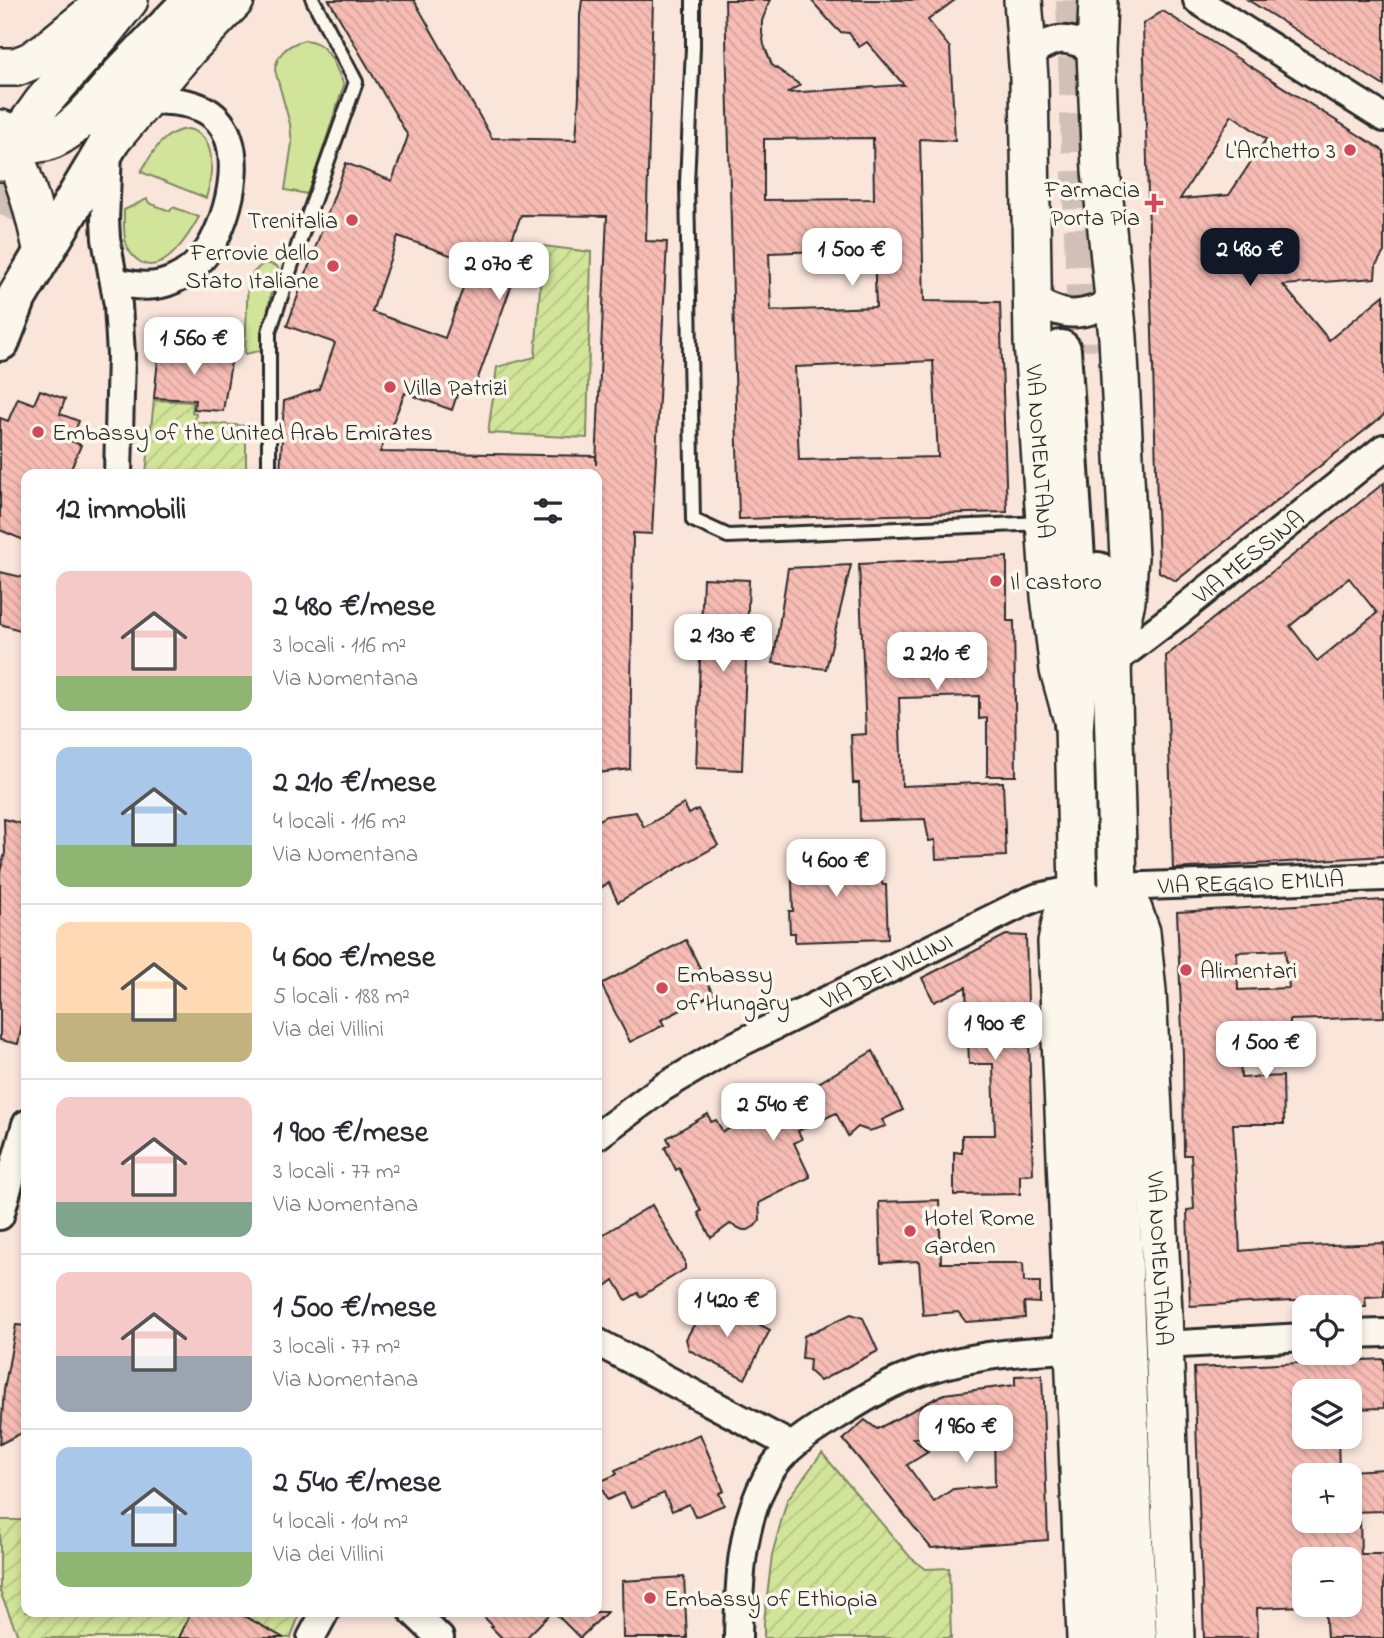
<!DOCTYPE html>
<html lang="it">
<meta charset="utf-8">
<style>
:root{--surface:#fff;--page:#f7f7f7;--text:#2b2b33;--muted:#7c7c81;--line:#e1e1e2;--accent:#111827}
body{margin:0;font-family:"Indie Flower",sans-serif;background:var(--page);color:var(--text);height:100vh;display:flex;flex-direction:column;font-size:26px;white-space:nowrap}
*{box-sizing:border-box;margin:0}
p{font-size:23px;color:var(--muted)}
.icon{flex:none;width:38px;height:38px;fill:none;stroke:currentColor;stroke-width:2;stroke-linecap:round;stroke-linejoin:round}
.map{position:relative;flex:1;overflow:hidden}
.drawer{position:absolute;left:21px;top:469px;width:581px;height:1148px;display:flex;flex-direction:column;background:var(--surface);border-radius:14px;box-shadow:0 4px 10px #0003}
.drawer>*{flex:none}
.fabs{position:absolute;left:1292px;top:1295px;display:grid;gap:14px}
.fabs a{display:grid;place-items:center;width:70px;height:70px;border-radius:14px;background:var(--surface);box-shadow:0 4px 10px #0003;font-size:35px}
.price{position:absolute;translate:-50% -60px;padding:0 16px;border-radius:14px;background:#fff;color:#222;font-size:23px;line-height:46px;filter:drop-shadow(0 2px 4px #0008)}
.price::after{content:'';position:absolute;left:50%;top:42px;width:21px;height:16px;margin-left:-10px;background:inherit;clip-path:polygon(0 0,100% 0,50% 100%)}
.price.current{background:var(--accent);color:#fff}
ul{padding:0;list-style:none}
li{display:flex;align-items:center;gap:21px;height:175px;padding:0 35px}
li+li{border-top:2px solid var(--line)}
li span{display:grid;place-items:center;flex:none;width:196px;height:140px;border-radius:14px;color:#555}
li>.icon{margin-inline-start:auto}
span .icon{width:84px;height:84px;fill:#fffc;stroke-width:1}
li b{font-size:30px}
h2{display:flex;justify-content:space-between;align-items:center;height:84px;padding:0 35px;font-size:30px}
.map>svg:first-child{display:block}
.grass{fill:#d2e499;stroke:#7e8862;stroke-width:2}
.garden{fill:url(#garden-furrows);stroke:#7e8862;stroke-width:2}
.building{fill:url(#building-back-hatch);stroke:#2b2b2b;stroke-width:2;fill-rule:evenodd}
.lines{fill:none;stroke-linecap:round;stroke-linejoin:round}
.primary-tunnel{stroke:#d1c0b8;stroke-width:38;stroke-dasharray:38 19;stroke-linecap:butt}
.lane-casing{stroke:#2b2b2b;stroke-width:18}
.street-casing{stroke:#2b2b2b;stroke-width:32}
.secondary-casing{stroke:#2b2b2b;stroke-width:42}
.primary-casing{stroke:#2b2b2b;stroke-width:44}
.lane{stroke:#fbf7ec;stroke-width:12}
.street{stroke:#fbf7ec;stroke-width:26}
.secondary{stroke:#fbf7ec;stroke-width:37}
.primary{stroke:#fbf7ec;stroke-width:38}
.poi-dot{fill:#d1495b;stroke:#fbf7ec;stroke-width:2.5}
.labels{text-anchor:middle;stroke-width:7;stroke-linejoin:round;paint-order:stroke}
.poi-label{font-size:24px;fill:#2b2b2b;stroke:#fbf7ec;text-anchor:start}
.street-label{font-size:24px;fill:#2b2b2b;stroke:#fbf7ec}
</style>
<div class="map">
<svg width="1384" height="1638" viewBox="0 0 1384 1638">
<defs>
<pattern id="garden-furrows" width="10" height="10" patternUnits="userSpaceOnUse" patternTransform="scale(1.75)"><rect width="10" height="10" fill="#d2e499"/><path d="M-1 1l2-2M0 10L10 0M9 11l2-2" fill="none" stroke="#b4c484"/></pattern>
<pattern id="building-back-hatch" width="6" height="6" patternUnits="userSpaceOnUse" patternTransform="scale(1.75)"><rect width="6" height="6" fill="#f7bcb4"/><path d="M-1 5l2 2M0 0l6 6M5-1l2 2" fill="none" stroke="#d4a29b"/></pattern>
</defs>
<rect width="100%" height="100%" fill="#fae5db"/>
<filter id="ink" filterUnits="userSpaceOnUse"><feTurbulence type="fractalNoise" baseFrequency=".0143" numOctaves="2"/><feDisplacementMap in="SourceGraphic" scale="14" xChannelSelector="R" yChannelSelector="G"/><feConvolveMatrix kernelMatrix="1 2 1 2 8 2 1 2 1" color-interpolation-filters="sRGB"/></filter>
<g filter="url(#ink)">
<!-- grass -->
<g class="grass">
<path d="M305 40C329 42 335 66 344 85L308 194 285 190 292 143 290 124 275 70C277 53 289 44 305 40Z"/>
<path d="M188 129C218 135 213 175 206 198L141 172C152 153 163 131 188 129Z"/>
<path d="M147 199 149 203 170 211 173 207 199 217C189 235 163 278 139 261 133 257 128 250 126 243 123 232 124 221 124 210Z"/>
<polygon points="266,263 277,266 280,273 279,280 271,293 260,351 245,354 248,278 260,266"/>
</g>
<!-- garden -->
<g class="garden">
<polygon points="543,246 591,252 587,438 488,433 497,367 535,357"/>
<polygon points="154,400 193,402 192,412 196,413 195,422 246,426 246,474 146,474"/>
<polygon points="822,1453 911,1558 926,1569 949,1568 951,1638 764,1638 764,1622 772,1555 787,1500"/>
<polygon points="0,1520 26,1520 26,1612 300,1612 291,1638 19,1638 0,1592"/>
</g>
<!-- building -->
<g class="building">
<path d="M329 0H414L492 138 576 140 579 96 580 15 582 0H653L646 241 667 242 652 534 633 533 630 769 597 773V474H280L284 401 319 389 335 343 287 326 346 163 392 181 408 136ZM521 215 607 216 596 465V456L380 452 405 393 452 410 460 386 473 392 517 270 502 266ZM398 236 472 263 445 338 372 312Z"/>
<path d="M725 0H770L762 21V33L764 45 772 65 800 85 787 93 904 85 867 42 859 47 849 33 840 32 834 26 811 0H955L928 20 950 48 955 141 920 139 924 301 1000 302 1007 512 739 519ZM873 138 874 199 764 200V139ZM874 249 876 307 771 311 769 253ZM933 361 938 457 799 460 795 367Z"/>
<polygon points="1248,0 1384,0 1384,86"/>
<path d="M1163 11 1384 151V252L1376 265 1375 278 1283 285 1329 340 1384 295V415L1176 581 1159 572 1143 24ZM1232 115 1266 139 1229 195 1180 199Z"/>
<polygon points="159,350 233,351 223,411 194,409 195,400 154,398"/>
<polygon points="40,390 65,399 60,414 79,421 71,441 81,445 69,474 26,474 26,541 0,530 0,418 8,421 18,398 34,404"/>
<path d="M1384 483V856L1173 869 1166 656ZM1349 578 1377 613 1317 661 1290 626Z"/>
<polygon points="1007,557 1007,621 1014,621 1016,776 987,776 987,718 979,719 979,696 899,698 902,786 1003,782 1006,856 936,859 935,840 929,841 925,819 860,821 859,783 853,783 851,735 866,734 859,564"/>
<polygon points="851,565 826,669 773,663 788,568"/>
<polygon points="0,572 26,578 26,632 0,624"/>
<polygon points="703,578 749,580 742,770 696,768"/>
<polygon points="684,804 689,814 698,809 718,845 618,902 609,883 597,890 597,821 606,816 636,812 644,827"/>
<polygon points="4,819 26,825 26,1005 18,1044 0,1040 0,872 5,853"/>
<polygon points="852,850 853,868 873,867 878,874 883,885 886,885 888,939 795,942 795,933 790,933 789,911 793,911 791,853"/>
<path d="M1384 900V1017L1290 1020V1030L1239 1032 1241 1078 1283 1076 1284 1124H1233L1240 1251 1281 1247 1384 1243V1296L1365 1297 1366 1307H1312V1300L1190 1306 1187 1210 1194 1209 1191 1155H1184L1183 1055 1177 912ZM1285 950 1289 988 1238 990 1237 952Z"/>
<polygon points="1006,935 1026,936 1033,1174 1020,1175 1020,1194 954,1195 954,1152 962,1153 962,1135 995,1135 993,1064 969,1064 966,987 934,1002 922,978"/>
<polygon points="686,940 713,994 661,1020 664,1025 630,1042 601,984"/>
<polygon points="873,1051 903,1110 882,1120 886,1126 869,1131 858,1127 848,1136 836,1113 798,1131 802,1139 794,1143 810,1177 759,1203 760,1220 755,1226 748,1230 743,1230 730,1224 711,1238 698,1213 701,1211 679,1168 676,1170 665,1148 670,1144 667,1138 708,1114 711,1122 716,1120 723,1132 764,1111 762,1106 769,1102 767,1098 786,1088 791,1099"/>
<polygon points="939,1200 941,1263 1023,1263 1024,1282 1040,1282 1040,1303 1024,1302 1025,1318 966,1322 958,1312 923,1315 919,1261 881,1263 879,1202"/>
<polygon points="652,1205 685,1261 685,1269 640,1297 638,1293 626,1300 614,1280 606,1286 597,1271 597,1238"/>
<polygon points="708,1300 715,1312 719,1310 724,1313 727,1307 770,1330 745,1379 689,1350 686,1339"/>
<polygon points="851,1314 863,1318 878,1351 820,1381 809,1371 810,1359 802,1358 804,1336"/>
<polygon points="16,1325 26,1326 26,1431 0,1444 4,1390"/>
<polygon points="1384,1359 1384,1408 1349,1409 1349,1391 1304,1391 1304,1437 1338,1437 1339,1475 1304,1475 1304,1521 1360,1521 1361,1554 1384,1554 1384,1638 1327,1638 1325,1605 1349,1605 1349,1559 1304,1559 1304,1606 1257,1608 1258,1638 1204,1638 1194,1368"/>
<path d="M1042 1375 1048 1540 931 1548 843 1439 865 1420 877 1429 944 1394 1015 1385V1376ZM994 1433 995 1486 953 1489 934 1502 907 1465 928 1452 913 1438Z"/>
<polygon points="700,1434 724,1491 719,1493 724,1505 695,1517 689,1504 672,1511 664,1493 631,1508 624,1493 607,1500 599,1482 617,1474 615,1470"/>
<polygon points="1384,1469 1384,1511 1349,1512 1349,1471"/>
<polygon points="684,1577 687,1638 623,1638 622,1581"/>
<polygon points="191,1612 237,1612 284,1638 179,1638"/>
<polygon points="479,1612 552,1612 526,1638 502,1638 491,1627 493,1626"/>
<polygon points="554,1612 607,1612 580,1638"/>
</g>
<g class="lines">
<!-- primary-tunnel -->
<g class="primary-tunnel">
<polyline points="1075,0 1087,350"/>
<polyline points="0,215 14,182 33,147"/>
</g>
<!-- lane casing -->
<g class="lane-casing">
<g id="lane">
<polyline points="693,0 693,47 687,184 693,520 728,536 1043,523"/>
<polyline points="269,474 269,332 307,219 356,82 313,0"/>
<polyline points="1079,910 1109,1638"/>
<polyline points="1120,914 1127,1032 1150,1638"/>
</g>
</g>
<!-- street casing -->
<g class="street-casing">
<g id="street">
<polyline points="1197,0 1384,118"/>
<path d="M1027 56C1053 36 1068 34 1096 52"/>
<polyline points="108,152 105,220 106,239 118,305 121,355 118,474"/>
<path d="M115 281C134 286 154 289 173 280 187 274 200 262 209 249 231 214 250 137 207 111 188 100 165 101 144 100"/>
<path d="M1031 298C1066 319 1078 317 1114 302"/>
<path id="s1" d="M1112 663 1174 616 1384 448"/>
<path id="s2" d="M1118 887 1384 877"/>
<path id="s3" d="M597 1136 662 1088 724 1051 1021 904 1038 897 1078 889"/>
<polyline points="0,1216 26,1124"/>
<polyline points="1349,1334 1384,1333"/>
<polyline points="597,1342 792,1446"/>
<polyline points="1163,1345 1304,1337"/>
<polyline points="413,1612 440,1638"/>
<polyline points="311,1638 325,1612"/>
<path d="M738 1638C739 1584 740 1526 767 1477 782 1449 811 1431 838 1415 859 1402 880 1388 903 1379 957 1356 1016 1351 1075 1349"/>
</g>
</g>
<!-- secondary casing -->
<g class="secondary-casing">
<g id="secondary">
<path id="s4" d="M1023 0 1029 78 1033 342 1050 596 1059 670 1074 724 1078 889 1102 923"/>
<polyline points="1098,0 1096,52 1101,171 1118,337 1129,557 1126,601 1112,663 1118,887 1102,923 1107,1103 1131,1638"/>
<polyline points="0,67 16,67 31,61 47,50 108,0"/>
<path d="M1 129C23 168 34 210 43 253"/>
<polyline points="109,143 188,49 235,0"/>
<path d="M0 148C15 145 30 145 45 142 75 134 99 98 120 76"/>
<polyline points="0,162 43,102 102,34 129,0"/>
<path id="s5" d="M1118 887 1133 910 1141 932 1147 991 1163 1313 1175 1638"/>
<polyline points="1078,889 1063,914 1057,942 1086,1638"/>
</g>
</g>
<!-- primary casing -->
<g class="primary-casing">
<g id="primary">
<polyline points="0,341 17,297 109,143 110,119 120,76 193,0"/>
<polyline points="1061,350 1078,603 1078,666 1074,724"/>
<polyline points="1098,572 1103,610 1112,663"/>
</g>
</g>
<!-- lane -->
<use href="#lane" class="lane"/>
<!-- street -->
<use href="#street" class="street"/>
<!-- secondary -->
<use href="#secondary" class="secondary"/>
<!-- primary -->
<use href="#primary" class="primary"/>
</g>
</g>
<!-- markers -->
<g class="poi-dot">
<circle cx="1350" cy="150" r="7"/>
<path d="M1150.5 192.5h7v7h7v7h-7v7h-7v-7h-7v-7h7z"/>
<circle cx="352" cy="220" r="7"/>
<circle cx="333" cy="266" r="7"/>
<circle cx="390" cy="387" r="7"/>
<circle cx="38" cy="432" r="7"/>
<circle cx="996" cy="581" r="7"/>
<circle cx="1186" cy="970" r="7"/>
<circle cx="662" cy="988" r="7"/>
<circle cx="910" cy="1231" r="7"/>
<circle cx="650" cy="1598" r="7"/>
</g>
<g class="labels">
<!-- poi labels -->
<g class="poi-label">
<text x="1336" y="158" text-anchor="end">L'Archetto 3</text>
<text x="1140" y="197" text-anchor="end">Farmacia<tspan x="1140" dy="28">Porta Pia</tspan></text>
<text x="338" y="228" text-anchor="end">Trenitalia</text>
<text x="319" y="260" text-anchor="end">Ferrovie dello<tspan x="319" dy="28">Stato Italiane</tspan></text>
<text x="404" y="395">Villa Patrizi</text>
<text x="52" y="440">Embassy of the United Arab Emirates</text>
<text x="1010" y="589">Il castoro</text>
<text x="1200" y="978">Alimentari</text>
<text x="676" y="982">Embassy<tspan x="676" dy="28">of Hungary</tspan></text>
<text x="924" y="1225">Hotel Rome<tspan x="924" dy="28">Garden</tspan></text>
<text x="664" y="1606">Embassy of Ethiopia</text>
</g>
<!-- street labels -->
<g class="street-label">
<text dy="8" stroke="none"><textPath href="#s4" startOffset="452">VIA NOMENTANA</textPath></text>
<text dy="8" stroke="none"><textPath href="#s1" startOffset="173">VIA MESSINA</textPath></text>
<text dy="8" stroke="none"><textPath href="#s2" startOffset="133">VIA REGGIO EMILIA</textPath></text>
<text dy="8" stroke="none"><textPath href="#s3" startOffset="334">VIA DEI VILLINI</textPath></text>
<text dy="8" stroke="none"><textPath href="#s5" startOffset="378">VIA NOMENTANA</textPath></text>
</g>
</g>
</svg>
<div class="fabs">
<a><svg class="icon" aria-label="locate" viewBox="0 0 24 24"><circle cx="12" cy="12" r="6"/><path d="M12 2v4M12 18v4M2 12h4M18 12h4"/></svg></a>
<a><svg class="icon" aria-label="layers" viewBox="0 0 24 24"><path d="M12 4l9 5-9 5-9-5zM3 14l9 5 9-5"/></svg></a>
<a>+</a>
<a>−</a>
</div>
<b class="price" style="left:852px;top:288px">1 500 €</b>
<b class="price current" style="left:1250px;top:288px">2 480 €</b>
<b class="price" style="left:499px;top:302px">2 070 €</b>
<b class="price" style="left:194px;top:377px">1 560 €</b>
<b class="price" style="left:723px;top:674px">2 130 €</b>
<b class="price" style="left:937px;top:692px">2 210 €</b>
<b class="price" style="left:836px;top:899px">4 600 €</b>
<b class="price" style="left:995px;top:1062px">1 900 €</b>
<b class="price" style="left:1266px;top:1081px">1 500 €</b>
<b class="price" style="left:773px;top:1143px">2 540 €</b>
<b class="price" style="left:727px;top:1339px">1 420 €</b>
<b class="price" style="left:966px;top:1465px">1 960 €</b>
<section class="drawer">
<h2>12 immobili<svg class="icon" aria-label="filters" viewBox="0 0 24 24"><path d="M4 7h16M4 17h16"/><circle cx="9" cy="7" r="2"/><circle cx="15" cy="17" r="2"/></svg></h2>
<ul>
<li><span style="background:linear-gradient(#f6c9c9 75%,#8fb573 0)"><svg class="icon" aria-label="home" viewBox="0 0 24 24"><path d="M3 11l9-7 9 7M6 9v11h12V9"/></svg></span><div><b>2 480 €/mese</b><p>3 locali · 116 m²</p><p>Via Nomentana</p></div></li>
<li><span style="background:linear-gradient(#a9c7e8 70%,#8fb573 0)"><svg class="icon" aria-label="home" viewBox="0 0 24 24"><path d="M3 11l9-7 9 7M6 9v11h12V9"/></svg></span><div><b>2 210 €/mese</b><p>4 locali · 116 m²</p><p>Via Nomentana</p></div></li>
<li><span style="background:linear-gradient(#ffd9b3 65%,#c2b280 0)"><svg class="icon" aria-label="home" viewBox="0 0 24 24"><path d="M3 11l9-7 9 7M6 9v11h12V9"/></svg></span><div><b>4 600 €/mese</b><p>5 locali · 188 m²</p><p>Via dei Villini</p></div></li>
<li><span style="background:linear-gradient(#f6c9c9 75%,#7fa58c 0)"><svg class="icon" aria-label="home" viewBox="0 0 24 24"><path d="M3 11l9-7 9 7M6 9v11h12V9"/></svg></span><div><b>1 900 €/mese</b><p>3 locali · 77 m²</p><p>Via Nomentana</p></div></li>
<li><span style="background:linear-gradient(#f6c9c9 60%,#9aa5b1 0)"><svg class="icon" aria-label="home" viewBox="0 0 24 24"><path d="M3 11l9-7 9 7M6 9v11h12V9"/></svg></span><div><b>1 500 €/mese</b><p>3 locali · 77 m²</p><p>Via Nomentana</p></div></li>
<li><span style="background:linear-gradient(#a9c7e8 75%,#8fb573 0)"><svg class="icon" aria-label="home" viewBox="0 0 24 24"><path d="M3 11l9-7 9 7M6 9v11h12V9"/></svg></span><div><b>2 540 €/mese</b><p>4 locali · 104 m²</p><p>Via dei Villini</p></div></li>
</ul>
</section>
</div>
